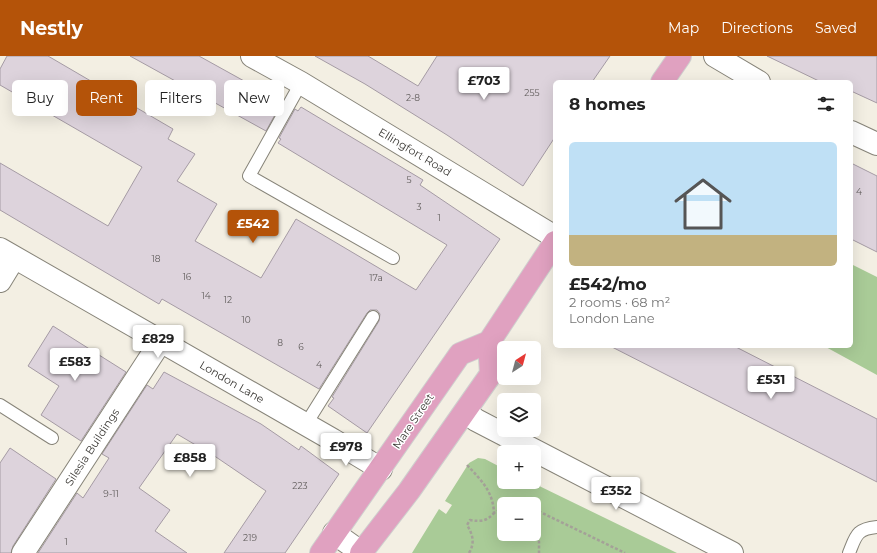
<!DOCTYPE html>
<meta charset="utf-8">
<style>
:root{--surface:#fff;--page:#f6f6f6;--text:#222;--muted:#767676;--line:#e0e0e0;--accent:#b45309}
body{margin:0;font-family:Montserrat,sans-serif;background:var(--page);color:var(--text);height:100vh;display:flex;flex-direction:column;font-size:15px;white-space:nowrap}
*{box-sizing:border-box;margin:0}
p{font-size:13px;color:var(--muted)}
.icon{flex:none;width:22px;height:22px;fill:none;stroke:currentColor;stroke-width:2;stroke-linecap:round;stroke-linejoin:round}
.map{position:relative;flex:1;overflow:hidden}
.sheet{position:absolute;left:553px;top:24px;width:300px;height:268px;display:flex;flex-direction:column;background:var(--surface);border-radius:6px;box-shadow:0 4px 16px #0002}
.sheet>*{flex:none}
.guide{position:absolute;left:12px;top:24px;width:380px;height:36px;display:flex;gap:8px}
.needle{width:26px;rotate:36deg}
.fabs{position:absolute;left:497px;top:285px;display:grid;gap:8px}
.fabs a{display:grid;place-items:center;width:44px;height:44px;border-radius:6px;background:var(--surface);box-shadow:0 4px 16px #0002;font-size:20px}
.price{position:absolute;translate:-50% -34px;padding:0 9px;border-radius:4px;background:#fff;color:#222;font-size:13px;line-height:26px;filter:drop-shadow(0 1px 2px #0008)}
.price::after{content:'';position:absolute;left:50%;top:24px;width:12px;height:9px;margin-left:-6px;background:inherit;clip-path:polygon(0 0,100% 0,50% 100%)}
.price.active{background:var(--accent);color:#fff}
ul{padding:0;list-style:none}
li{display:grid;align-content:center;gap:8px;height:212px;padding:0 16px}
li+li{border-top:1px solid var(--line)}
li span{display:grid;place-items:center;height:124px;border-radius:6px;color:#555}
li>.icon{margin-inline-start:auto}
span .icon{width:72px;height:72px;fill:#fffc;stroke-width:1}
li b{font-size:17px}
h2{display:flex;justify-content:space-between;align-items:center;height:48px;padding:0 16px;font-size:17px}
.tag{padding:0 14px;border-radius:6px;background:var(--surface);box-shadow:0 4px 16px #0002;font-size:14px;line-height:36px}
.tag.active{background:var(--accent);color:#fff}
header{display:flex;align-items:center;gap:24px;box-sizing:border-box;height:56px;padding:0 20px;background:var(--accent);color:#fff}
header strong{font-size:19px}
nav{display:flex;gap:22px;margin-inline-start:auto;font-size:14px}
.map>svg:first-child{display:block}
.green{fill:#a9cb97;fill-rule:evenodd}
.building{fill:#ddd3dc;stroke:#a59ba4}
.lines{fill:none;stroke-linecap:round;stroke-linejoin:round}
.service-casing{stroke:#878479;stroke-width:14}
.minor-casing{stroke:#878479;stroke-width:24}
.primary-casing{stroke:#cfcfce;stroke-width:24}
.path{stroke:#a4a198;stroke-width:2.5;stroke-dasharray:3 2;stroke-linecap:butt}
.service{stroke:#fff;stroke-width:12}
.minor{stroke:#fff;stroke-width:22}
.primary{stroke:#e0a1c0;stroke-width:22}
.labels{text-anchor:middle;stroke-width:3;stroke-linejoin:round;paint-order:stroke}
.number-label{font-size:9px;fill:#615d5c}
.street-label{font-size:11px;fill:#383632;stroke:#fff}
</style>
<header>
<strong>Nestly</strong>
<nav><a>Map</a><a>Directions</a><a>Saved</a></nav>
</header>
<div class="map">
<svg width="877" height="497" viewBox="0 0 877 497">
<rect width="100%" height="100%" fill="#f3efe3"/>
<!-- green -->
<g class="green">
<polygon points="851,208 877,221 877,319 824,290 851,290"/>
<path d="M478 402 485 403 504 413V426H531L677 497H412L439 453 446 458 452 449 445 445 469 407ZM504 448H534V478H504Z"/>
</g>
<!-- building -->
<g class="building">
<polygon points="7,0 48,0 173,73 168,83 195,98 177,125 217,148 195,185 261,222 296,163 416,234 447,189 278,87 281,83 279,82 295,53 298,55 301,51 423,124 420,129 500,183 367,377 328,350 334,342 332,341 379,265 380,258 377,254 370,254 367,257 319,333 162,243 159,248 0,154 0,107 108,170 142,111 0,29 0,13"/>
<polygon points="130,0 199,0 282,46 266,75"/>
<polygon points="315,0 368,0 418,30 437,0 610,0 592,26 555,26 555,81 523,130 447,79 365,28"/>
<polygon points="767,0 877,0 877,47 851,35 851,26 821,26"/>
<polygon points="851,107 877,120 877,196 851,183"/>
<polygon points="53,270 126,316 81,385 41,359 59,330 28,310"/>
<polygon points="610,290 734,290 781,314 877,363 877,426"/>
<polygon points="164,316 261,368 299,394 301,390 339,418 285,497 224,497 266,435 216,401 177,378 139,432 170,454 155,475 187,497 38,497 77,437 83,442 109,402 102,398 147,329 153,333"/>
<polygon points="10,392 56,423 13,490 11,497 0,497 0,407"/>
</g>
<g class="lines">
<!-- service casing -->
<g class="service-casing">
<g id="service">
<polyline points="301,27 249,120 393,202"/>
<polyline points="0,349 52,382"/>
<polyline points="306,368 373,261"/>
<path d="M849 497C856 480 856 473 877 471"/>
</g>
</g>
<!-- minor casing -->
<g class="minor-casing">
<g id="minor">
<polyline points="252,0 301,27 555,181"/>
<polyline points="715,0 759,26"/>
<polyline points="851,76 877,88"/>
<polyline points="0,193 333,384 381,413"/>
<polyline points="0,225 14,202"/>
<polyline points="465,356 476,364 732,497"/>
<polyline points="334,477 362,497"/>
<polyline points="23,497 161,285"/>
</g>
</g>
<!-- primary casing -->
<g class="primary-casing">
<g id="primary">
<polyline points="662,26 680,0"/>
<polyline points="321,497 460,298 489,286 555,186"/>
<polyline points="361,497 409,435 491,318 489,286"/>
</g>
</g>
<!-- path -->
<g class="path">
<path d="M467 409C481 424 493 435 494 457L504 451"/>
<polyline points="511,448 523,448"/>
<polyline points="534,453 625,497"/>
<polyline points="534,455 539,486 539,497"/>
<path d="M469 497C475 487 473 479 467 469L470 464C481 466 487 465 494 457"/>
</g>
<!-- service -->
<use href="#service" class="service"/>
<!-- minor -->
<use href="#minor" class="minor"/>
<!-- primary -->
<use href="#primary" class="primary"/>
</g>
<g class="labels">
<!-- number labels -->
<g class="number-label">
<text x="532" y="40">255</text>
<text x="413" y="45">2-8</text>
<text x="409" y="127">5</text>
<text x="859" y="139">4</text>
<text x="419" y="154">3</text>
<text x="439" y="165">1</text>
<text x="156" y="206">18</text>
<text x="187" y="224">16</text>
<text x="376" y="225">17a</text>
<text x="206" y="243">14</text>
<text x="228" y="247">12</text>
<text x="246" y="267">10</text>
<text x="280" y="290">8</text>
<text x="301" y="294">6</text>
<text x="319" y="312">4</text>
<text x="300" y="433">223</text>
<text x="111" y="441">9-11</text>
<text x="250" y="485">219</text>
<text x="66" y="489">1</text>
</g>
<!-- street labels -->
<g class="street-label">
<text transform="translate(415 96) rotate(31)" y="4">Ellingfort Road</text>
<text transform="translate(232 326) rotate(30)" y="4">London Lane</text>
<text transform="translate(413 365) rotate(-56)" y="4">Mare Street</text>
<text transform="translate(92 391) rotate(-57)" y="4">Silesia Buildings</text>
</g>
</g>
</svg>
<div class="fabs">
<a><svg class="needle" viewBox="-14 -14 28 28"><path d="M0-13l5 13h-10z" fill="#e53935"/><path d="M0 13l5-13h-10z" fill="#767676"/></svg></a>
<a><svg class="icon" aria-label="layers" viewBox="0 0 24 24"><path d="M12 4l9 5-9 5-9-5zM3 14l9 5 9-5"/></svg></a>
<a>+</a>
<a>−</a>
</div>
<b class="price" style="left:484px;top:45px">£703</b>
<b class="price active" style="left:253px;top:188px">£542</b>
<b class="price" style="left:158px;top:303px">£829</b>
<b class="price" style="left:75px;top:326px">£583</b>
<b class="price" style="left:771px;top:344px">£531</b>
<b class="price" style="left:346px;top:411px">£978</b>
<b class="price" style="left:190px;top:422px">£858</b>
<b class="price" style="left:616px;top:455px">£352</b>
<div class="guide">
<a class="tag">Buy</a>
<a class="tag active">Rent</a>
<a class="tag">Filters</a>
<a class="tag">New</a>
</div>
<section class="sheet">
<h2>8 homes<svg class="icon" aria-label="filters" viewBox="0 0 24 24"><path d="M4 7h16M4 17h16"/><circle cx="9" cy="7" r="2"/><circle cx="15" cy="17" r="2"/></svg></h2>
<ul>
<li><span style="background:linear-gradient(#bfe0f5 75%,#c2b280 0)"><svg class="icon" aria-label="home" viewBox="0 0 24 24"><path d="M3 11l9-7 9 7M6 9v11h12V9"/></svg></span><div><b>£542/mo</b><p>2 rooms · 68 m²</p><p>London Lane</p></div></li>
</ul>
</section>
</div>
